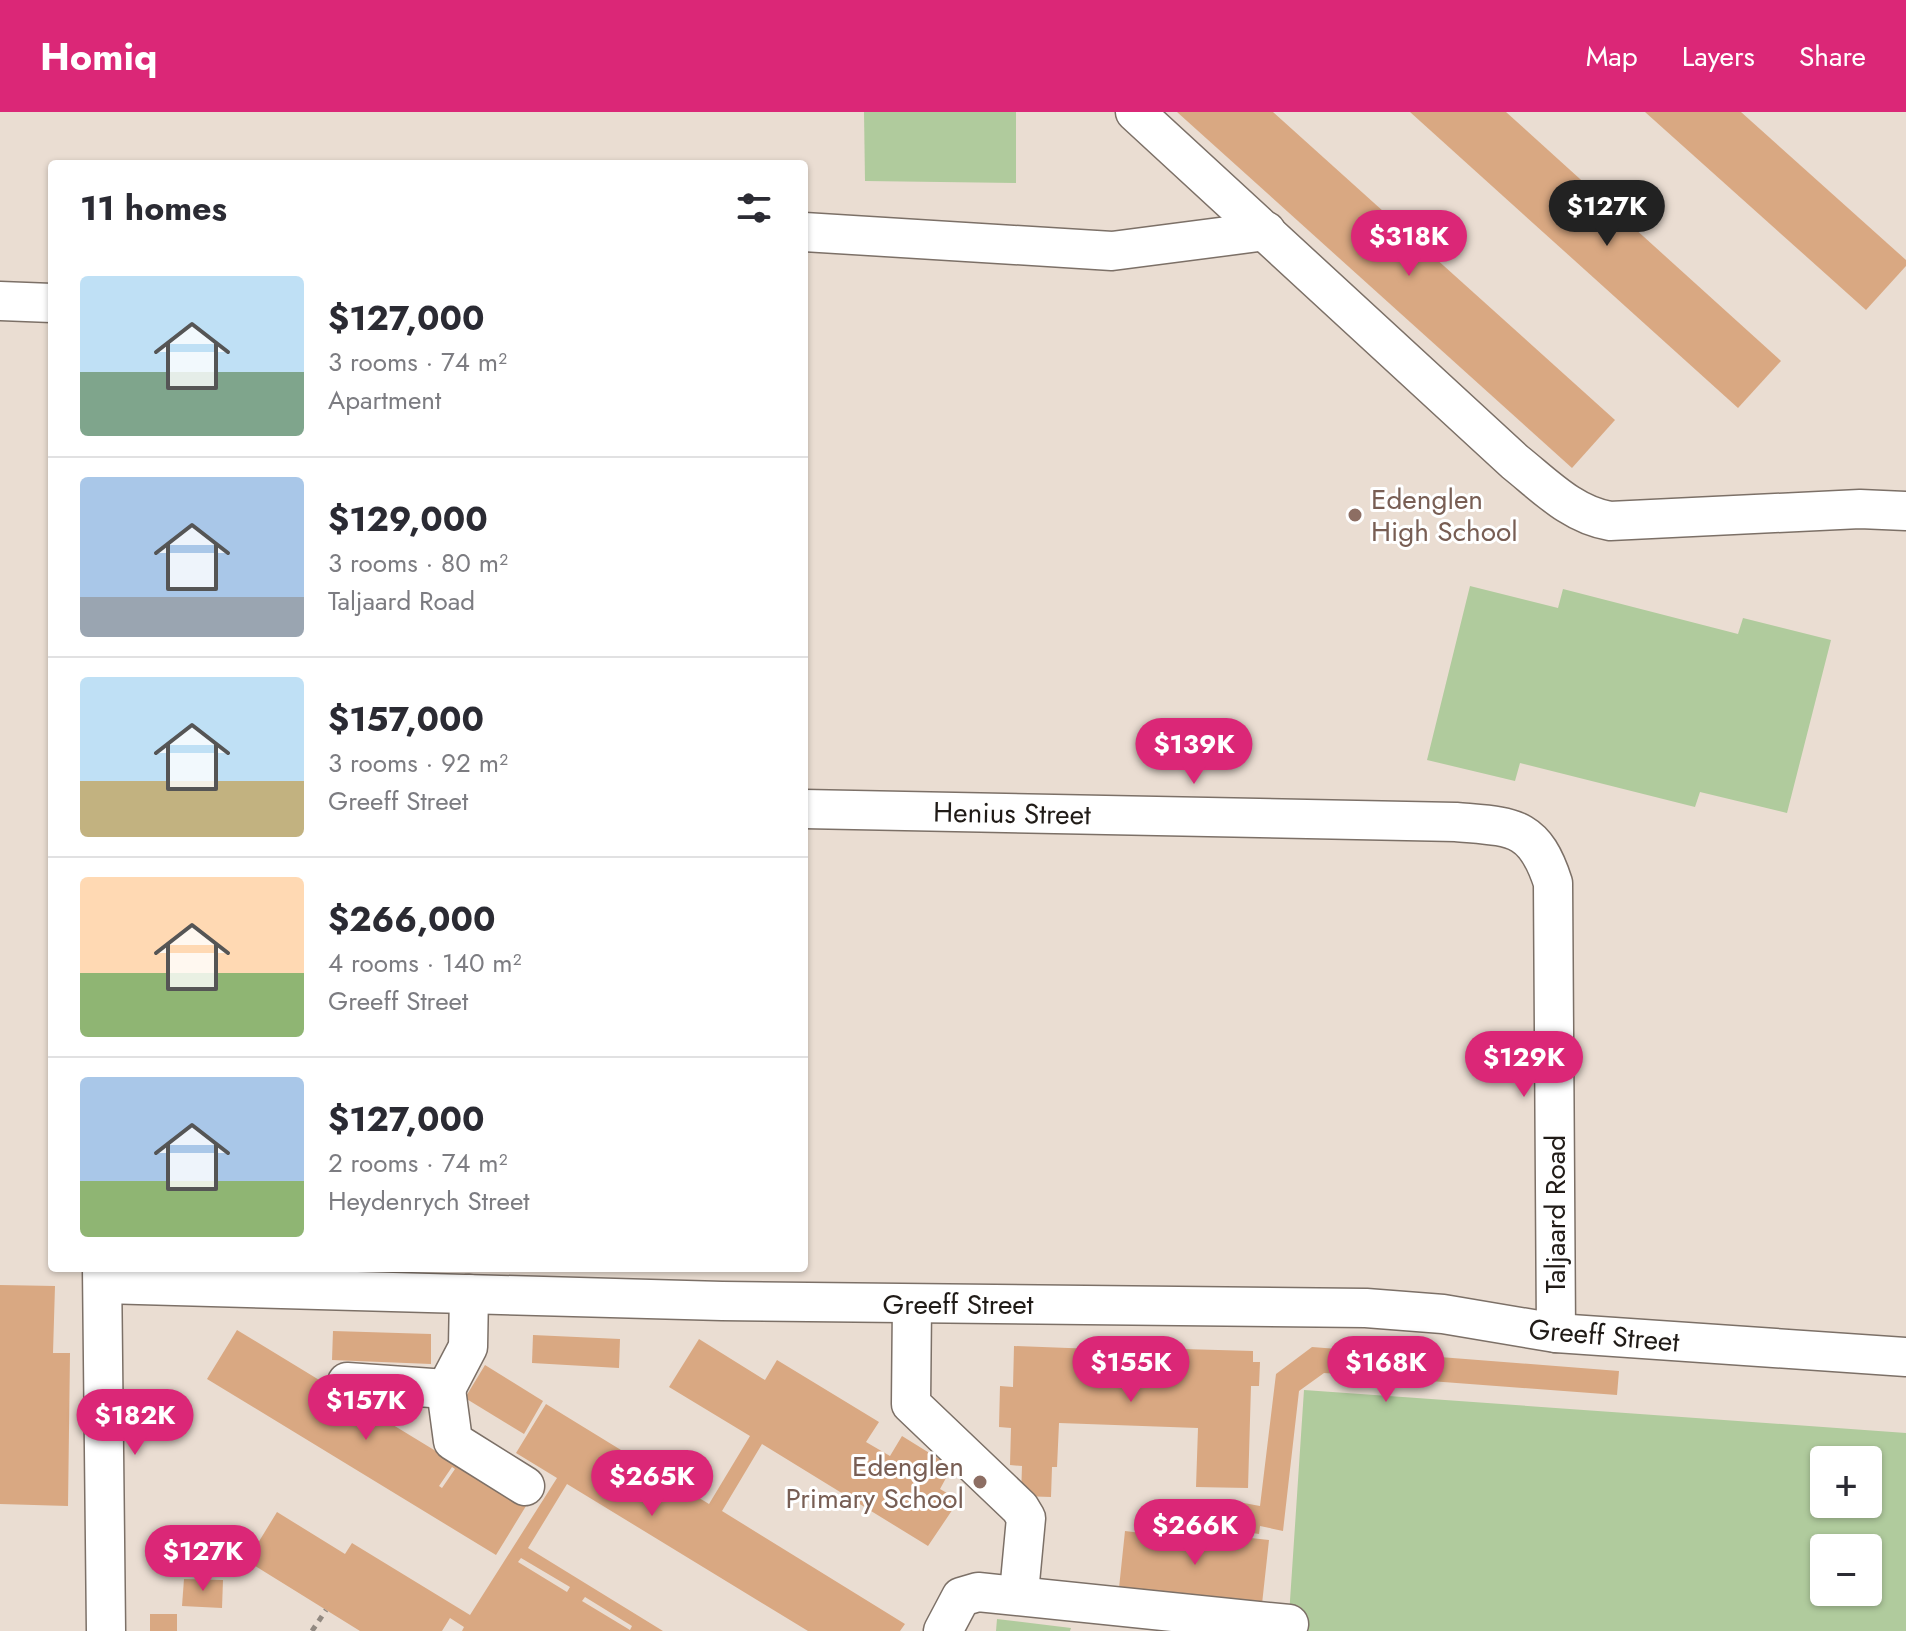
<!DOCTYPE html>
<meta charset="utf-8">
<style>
:root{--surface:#fff;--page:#f2f2f3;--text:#2b2b33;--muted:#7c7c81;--line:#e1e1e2;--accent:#db2777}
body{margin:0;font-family:Jost,sans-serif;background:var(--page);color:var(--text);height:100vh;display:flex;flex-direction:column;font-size:30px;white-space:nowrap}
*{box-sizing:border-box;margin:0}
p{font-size:26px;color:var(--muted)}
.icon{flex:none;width:44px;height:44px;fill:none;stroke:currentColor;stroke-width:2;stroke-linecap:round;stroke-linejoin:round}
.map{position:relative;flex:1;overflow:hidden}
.sheet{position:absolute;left:48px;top:48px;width:760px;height:1112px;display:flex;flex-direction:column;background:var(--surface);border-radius:8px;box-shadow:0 2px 6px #0004}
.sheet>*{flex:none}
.fabs{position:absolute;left:1810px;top:1334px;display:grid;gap:16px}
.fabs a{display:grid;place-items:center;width:72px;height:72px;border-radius:8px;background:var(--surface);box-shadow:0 2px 6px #0004;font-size:40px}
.price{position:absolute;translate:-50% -68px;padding:0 18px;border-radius:28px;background:var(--accent);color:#fff;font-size:26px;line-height:52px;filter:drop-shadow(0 2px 4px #0008)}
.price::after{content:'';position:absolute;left:50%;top:48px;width:24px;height:18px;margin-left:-12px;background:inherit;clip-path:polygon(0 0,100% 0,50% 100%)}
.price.current{background:#222;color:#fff}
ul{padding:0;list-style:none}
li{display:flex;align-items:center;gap:24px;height:200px;padding:0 32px}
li+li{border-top:2px solid var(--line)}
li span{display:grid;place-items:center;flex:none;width:224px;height:160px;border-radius:8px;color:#555}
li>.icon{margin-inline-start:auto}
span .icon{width:96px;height:96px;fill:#fffc;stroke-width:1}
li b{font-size:34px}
h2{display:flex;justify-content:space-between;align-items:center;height:96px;padding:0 32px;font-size:34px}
header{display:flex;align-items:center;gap:48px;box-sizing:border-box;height:112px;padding:0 40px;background:var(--accent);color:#fff}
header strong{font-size:38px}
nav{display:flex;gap:44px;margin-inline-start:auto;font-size:28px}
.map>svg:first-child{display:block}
.green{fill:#b0cb9d;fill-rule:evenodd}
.building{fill:#d9a882;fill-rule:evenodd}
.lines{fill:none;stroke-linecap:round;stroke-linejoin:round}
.minor-casing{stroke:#7c7067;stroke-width:41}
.path{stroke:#928981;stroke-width:5;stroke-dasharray:6 6;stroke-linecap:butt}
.minor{stroke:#fff;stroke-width:38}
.education-dot{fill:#8d6e63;stroke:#fff;stroke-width:3}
.labels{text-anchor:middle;stroke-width:6;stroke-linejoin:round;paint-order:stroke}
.education-label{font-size:28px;fill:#785e54;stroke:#fff;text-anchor:start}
.street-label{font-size:28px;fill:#201b17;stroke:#fff}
</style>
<header>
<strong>Homiq</strong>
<nav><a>Map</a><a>Layers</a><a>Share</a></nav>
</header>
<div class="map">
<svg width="1906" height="1519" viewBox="0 0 1906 1519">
<rect width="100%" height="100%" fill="#eaddd2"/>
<!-- green -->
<g class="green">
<polygon points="864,0 1016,0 1016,71 865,69"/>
<polygon points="1470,474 1558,496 1563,477 1738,522 1743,506 1831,528 1787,701 1700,680 1695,695 1520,651 1515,669 1427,648"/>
<path d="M1304 1278 1906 1321V1519H1288ZM1824 1348H1868V1392H1824ZM1824 1436H1868V1480H1824Z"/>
<polygon points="997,1507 1071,1516 1070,1519 996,1519"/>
</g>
<!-- building -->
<g class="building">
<polygon points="1177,0 1273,0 1615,308 1572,356"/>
<polygon points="1410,0 1506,0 1781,249 1738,296"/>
<polygon points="1645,0 1741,0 1906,148 1906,154 1866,198"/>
<polygon points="0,1173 55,1174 53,1241 70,1241 68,1394 0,1392"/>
<path d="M237 1218 526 1394 496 1443 207 1267ZM350 1292 353 1295 341 1313 337 1311ZM452 1355 455 1357 442 1376 439 1374Z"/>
<polygon points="333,1219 431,1222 431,1252 332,1248"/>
<polygon points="533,1223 620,1227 619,1256 532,1251"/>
<path d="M699 1227 765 1268 777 1248 879 1310 866 1330 890 1344 902 1324 952 1355 940 1377 959 1388 928 1434 762 1332 722 1399 905 1512 900 1519H808L567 1372 528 1436 663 1519H462L464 1515 450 1506 442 1519H360L247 1449 277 1400 345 1442 352 1431 470 1503 557 1366 516 1341 546 1292 709 1392 750 1324 669 1275ZM521 1446 570 1475 567 1480 518 1450ZM585 1485 632 1514 630 1518 582 1489Z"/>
<polygon points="1121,1231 1148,1232 1148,1236 1253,1239 1253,1250 1260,1250 1259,1274 1251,1274 1248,1376 1196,1375 1198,1316 1059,1311 1057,1355 1052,1355 1051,1385 1021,1384 1022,1354 1010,1353 1011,1316 999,1315 1000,1274 1013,1275 1014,1234 1121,1238"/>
<polygon points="1312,1235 1619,1259 1617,1283 1324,1261 1299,1279 1283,1419 1260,1414 1259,1422 1231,1418 1233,1389 1260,1394 1276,1262"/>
<polygon points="485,1253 543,1289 524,1322 465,1286"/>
<polygon points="1125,1419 1232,1432 1233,1424 1269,1428 1262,1492 1119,1476"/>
<polygon points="184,1467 223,1468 222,1496 182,1494"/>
<rect x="150" y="1502" width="27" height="17"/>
</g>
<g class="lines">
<!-- minor casing -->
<g class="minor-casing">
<g id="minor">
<path d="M1135 0 1515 350C1544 373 1572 403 1610 409L1860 397 1906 399"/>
<polyline points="804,120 1112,139 1266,119"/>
<polyline points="0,189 52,191"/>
<path d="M804 697 1456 710C1512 715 1534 712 1553 771L1556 1221"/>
<polyline points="102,1156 106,1519"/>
<polyline points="103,1172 722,1189 1366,1196 1443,1202 1556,1221 1906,1245"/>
<polyline points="912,1192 911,1292 1020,1396 1026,1406 1019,1481"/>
<polyline points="347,1270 446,1277 468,1235 469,1182"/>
<polyline points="446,1277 453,1329 525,1374"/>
<polyline points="943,1519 961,1485 978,1480 1289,1512"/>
</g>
</g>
<!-- path -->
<polyline class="path" points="312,1519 326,1498"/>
<!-- minor -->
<use href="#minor" class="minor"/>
</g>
<!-- markers -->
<g class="education-dot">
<circle cx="1355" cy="403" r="8"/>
<circle cx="980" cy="1370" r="8"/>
</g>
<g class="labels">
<!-- education labels -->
<g class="education-label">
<text x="1371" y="397">Edenglen<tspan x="1371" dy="32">High School</tspan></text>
<text x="964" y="1364" text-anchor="end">Edenglen<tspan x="964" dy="32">Primary School</tspan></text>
</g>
<!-- street labels -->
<g class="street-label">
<text transform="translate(1012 701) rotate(1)" y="10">Henius Street</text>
<text transform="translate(1555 1102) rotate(-90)" y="10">Taljaard Road</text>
<text x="958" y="1202">Greeff Street</text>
<text transform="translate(1604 1223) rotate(5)" y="10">Greeff Street</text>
</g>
</g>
</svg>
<div class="fabs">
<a>+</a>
<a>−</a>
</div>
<b class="price current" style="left:1607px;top:136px">$127K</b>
<b class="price" style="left:1409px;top:166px">$318K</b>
<b class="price" style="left:1194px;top:674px">$139K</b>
<b class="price" style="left:1524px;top:987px">$129K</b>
<b class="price" style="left:1131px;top:1292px">$155K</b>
<b class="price" style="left:1386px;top:1292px">$168K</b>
<b class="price" style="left:366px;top:1330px">$157K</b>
<b class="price" style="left:135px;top:1345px">$182K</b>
<b class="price" style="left:652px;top:1406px">$265K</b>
<b class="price" style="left:1195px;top:1455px">$266K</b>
<b class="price" style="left:203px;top:1481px">$127K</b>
<section class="sheet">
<h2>11 homes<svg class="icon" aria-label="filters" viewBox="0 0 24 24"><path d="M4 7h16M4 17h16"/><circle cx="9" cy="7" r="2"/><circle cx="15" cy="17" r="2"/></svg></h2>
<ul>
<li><span style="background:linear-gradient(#bfe0f5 60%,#7fa58c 0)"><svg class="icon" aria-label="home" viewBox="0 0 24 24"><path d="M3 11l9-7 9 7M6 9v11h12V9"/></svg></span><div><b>$127,000</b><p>3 rooms · 74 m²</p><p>Apartment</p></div></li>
<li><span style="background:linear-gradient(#a9c7e8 75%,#9aa5b1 0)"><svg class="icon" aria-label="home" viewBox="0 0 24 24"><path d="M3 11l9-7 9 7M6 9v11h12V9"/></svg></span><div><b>$129,000</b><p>3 rooms · 80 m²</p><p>Taljaard Road</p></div></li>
<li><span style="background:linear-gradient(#bfe0f5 65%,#c2b280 0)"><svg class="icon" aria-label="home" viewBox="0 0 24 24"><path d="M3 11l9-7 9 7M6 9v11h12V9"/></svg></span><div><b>$157,000</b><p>3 rooms · 92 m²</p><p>Greeff Street</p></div></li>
<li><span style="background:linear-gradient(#ffd9b3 60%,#8fb573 0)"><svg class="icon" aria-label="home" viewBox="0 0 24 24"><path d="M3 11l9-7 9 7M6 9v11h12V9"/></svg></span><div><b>$266,000</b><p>4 rooms · 140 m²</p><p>Greeff Street</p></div></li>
<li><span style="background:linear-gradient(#a9c7e8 65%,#8fb573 0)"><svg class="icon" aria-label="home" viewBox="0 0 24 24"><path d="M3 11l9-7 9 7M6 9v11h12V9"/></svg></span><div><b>$127,000</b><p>2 rooms · 74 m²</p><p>Heydenrych Street</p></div></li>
</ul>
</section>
</div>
